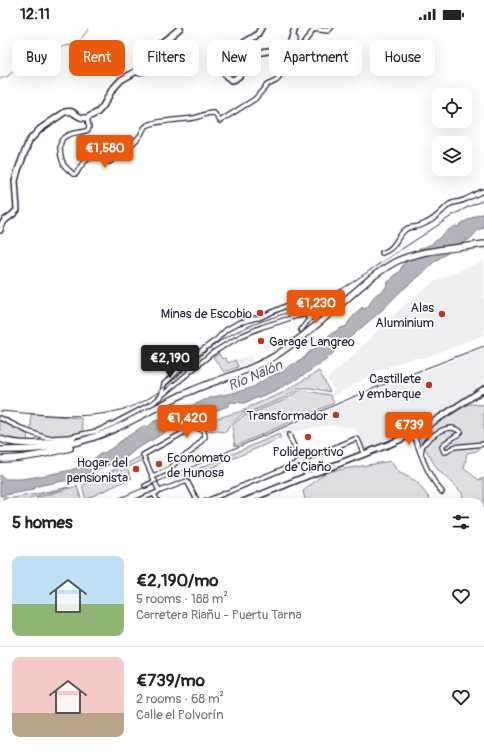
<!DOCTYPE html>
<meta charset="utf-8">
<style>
:root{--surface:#fff;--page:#f6f6f6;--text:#222;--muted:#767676;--line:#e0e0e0;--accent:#ea580c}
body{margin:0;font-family:Pangolin,sans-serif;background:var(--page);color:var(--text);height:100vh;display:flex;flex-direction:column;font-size:15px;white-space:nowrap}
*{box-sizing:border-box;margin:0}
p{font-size:13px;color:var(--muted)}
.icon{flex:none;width:22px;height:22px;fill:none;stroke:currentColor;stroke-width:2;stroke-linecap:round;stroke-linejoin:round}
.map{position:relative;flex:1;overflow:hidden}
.side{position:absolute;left:0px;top:470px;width:484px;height:256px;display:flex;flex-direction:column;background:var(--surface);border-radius:12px 12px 0 0;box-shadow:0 4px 16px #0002}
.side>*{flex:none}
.top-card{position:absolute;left:12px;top:12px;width:460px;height:36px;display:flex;gap:8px}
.tools{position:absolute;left:432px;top:60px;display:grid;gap:8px}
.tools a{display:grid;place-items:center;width:40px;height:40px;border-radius:8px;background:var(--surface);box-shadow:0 4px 16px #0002;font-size:20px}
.price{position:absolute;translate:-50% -34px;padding:0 9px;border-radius:4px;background:var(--accent);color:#fff;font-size:13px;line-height:26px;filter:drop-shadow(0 1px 2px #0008)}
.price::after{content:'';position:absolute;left:50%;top:24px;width:12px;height:9px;margin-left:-6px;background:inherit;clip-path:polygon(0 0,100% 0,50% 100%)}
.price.on{background:#222;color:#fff}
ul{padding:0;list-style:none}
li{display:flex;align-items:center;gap:12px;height:100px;padding:0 12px}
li+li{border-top:1px solid var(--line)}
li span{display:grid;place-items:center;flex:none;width:112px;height:80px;border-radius:8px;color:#555}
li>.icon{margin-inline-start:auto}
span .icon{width:48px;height:48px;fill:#fffc;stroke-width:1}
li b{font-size:17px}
h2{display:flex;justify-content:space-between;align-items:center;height:48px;padding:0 12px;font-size:17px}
.pill{padding:0 14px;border-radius:8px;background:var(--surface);box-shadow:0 4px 16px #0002;font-size:14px;line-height:36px}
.pill.on{background:var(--accent);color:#fff}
.status{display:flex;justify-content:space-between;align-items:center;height:28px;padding:0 20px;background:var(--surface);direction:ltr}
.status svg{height:11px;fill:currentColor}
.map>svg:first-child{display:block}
.built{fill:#eeeef1}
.green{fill:#dfdfe2;stroke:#80808e}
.water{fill:#b4b4bc;stroke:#7a7a88}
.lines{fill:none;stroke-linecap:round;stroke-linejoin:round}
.stream{stroke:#7a7a88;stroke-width:1}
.river{stroke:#b4b4bc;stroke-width:6}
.street-casing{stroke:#22223b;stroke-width:6}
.secondary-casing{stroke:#22223b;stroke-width:8}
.primary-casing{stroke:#22223b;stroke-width:8}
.street{stroke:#fff;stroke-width:3.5}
.secondary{stroke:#fff;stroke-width:5}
.primary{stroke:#fff;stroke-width:5.5}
.rail{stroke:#22223b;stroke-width:1}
.poi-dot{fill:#c8321e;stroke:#fff;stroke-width:1.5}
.labels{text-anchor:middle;stroke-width:3.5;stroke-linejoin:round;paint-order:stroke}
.poi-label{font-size:13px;fill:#22223b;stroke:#fff;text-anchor:end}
.water-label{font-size:14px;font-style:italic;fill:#5c5c6f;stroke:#fff}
</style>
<div class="status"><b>12:11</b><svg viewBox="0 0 49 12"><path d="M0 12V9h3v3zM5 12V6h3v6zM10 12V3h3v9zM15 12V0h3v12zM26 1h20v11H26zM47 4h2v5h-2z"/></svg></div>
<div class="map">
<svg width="484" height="726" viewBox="0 0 484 726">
<rect width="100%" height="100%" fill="#fff"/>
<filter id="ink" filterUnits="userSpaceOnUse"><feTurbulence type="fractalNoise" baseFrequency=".025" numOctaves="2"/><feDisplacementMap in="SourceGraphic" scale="8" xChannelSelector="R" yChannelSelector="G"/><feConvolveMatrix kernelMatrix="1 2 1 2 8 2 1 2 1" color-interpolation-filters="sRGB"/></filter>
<g filter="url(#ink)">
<!-- built -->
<g class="built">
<polygon points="484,233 484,307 424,330 413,330 379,342 334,368 332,364 334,362 327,351 356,325 373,307 410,272 437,252"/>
<polygon points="484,320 484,358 422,398 369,421 364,421 355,400 332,397 316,399 294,404 283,410 280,403 363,367"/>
<polygon points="250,327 253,334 238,339 235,332"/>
<polygon points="202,420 206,429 183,439 181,434 189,427"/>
<polygon points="4,523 4,627 0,632 0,525"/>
</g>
<!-- green -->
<g class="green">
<polygon points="219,326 222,331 225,330 228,335 235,332 238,339 224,344 213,329"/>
<polygon points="319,343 330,364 311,360 298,360 284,370 244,386 249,379 282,365"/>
<polygon points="301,362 330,367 334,375 235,418 232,398 237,393 243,388 285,372 296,364"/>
<polygon points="469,376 482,377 484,376 484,416 477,423 467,425 464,441 479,452 484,450 484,524 480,524 480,474 463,474 462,465 437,441 418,408 430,399"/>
<path d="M246 381C240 389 231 394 226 404L205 402 203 394 239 384Z"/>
<path d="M31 386 81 390 83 402 82 405C61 408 52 411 31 403Z"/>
<polygon points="0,390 27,403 28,415 0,411"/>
<polygon points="279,406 281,410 188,450 183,447"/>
<polygon points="141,428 143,432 127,440 132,450 86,471 82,458 117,440 119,444 127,440 126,436"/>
<polygon points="391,433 398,444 416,453 432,474 299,474 305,471 303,463 326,444"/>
<polygon points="77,458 82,474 37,474 36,470"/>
<polygon points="69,459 33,469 30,471 29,474 12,474 7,471 36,466"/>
<polygon points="4,670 4,722 61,722 61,726 0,726 0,672"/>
<polygon points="480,711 482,711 484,715 484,726 437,726 441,722 480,722"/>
<polygon points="64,722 169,722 173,726 65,726"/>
<polygon points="212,722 238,722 240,726 214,726"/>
<polygon points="241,722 292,722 288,726 243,726"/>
<polygon points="299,722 360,722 360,726 303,726"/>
<polygon points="380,722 432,722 435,726 367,726 368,725"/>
</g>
<!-- water -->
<path class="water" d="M483 184H484V200L478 202 471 210 435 233 422 246 402 262 382 282 340 318 326 332 302 348 274 363 244 375 231 374 228 378 199 389 177 400 165 404 154 411 136 421 128 428 96 443 75 451 42 457 35 459 32 462 0 468V447L6 451H21L47 447 71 442 87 436 100 426 104 425 112 420 121 413 143 398 148 399 154 393 161 392 169 386 198 375 209 370 241 363 253 359 269 349 278 345H281L292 336 293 337 296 334 305 329 308 325 322 315 327 311 329 307 341 300 347 298 349 293 362 279 363 281C369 280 370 274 373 270 376 265 380 265 384 262 385 260 386 258 388 256L387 255 393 250V248L399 244 403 237 413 226 420 221 432 216 447 203 456 198 458 199C462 193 472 191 478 186L481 187Z"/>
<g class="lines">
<!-- stream -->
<polyline class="stream" points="0,51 8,48 14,43 21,42 39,29 44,28 64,18 74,17 77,16 79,14 89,0"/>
<!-- river -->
<g class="river">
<polyline points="5,471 9,474"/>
<polyline points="210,722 212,726"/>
</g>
<!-- street casing -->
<g class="street-casing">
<g id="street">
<polyline points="285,32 291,33 314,1 328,3 331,0"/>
<path d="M87 90 89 99 88 102C81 105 72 104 66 108 57 112 60 129 64 137 66 140 70 143 73 146H76C80 139 86 128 96 129 100 129 105 133 109 134L111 133C121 126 131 118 139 109 142 106 143 101 145 99 153 92 183 92 194 90 201 89 206 84 214 85L220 93 255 71 267 57 276 53 279 50 282 36 291 25 294 17 295 12 293 7"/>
<path d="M382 225C396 221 396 209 405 202 408 199 410 200 414 199 419 199 424 196 428 194 437 190 442 182 450 176 454 174 460 174 464 172 471 169 477 165 484 163"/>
<circle cx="310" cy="287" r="3"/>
<polyline points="301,302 310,290"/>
<polyline points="161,369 164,356 194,328 216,312 226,302 238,295 256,290 259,290 297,273"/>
<polyline points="0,390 27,403 46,410 52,410 70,409 97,403 113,396 153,375 211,326 227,316 241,308 262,299 297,288 306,286"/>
<path d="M413 405C421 426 427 447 442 464"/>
<polyline points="289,407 307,448"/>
<path d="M421 426C421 425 422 421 422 419 426 411 442 400 451 400 455 400 458 402 461 404L460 405 445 415 442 419 444 424H446L454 419 484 416"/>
<path d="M153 449 170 441 177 433 192 423 205 409C205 400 197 399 190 401L143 427 159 463"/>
<polyline points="145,458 155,453"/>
<polyline points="154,466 158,474"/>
<polyline points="135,474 160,463 187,453 198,474"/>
<polyline points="204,474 355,411 357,411 358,412 364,426"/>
<polyline points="480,569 484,575"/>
<polyline points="480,701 484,700"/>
<polyline points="240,722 242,726"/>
</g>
</g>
<!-- secondary casing -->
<g class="secondary-casing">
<g id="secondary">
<path d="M261 0 257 7 242 16 238 22 234 31 226 41 225 44 226 48 229 50 231 52 235 51 239 48 250 31 255 27 262 24 268 23 282 22C292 17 292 9 295 0"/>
<path d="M0 202C4 188 9 192 17 182L15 153 18 142 29 113 40 101 65 84C74 82 73 86 80 89 82 90 85 90 87 90L98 84 103 78 112 62 121 52 135 44 144 43 147 42C151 34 152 25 158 18 163 13 174 6 180 0"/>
<polyline points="243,474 307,448 390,416 419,403 484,361"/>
<polyline points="0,513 4,513"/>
<polyline points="62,722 62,726"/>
<polyline points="197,722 198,726"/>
</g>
</g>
<!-- primary casing -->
<g class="primary-casing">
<g id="primary">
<path d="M0 411C21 419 51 415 73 412"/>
<path d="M0 422C39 423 76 418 112 402 139 390 164 374 191 363 218 351 249 344 275 328 309 306 340 276 371 250 379 244 386 239 395 234 422 221 454 221 484 216"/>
<path d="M0 431C24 431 47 426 70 420"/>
</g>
</g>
<!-- street -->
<use href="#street" class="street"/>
<!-- secondary -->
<use href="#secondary" class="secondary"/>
<!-- primary -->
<use href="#primary" class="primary"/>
<!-- rail -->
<g class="rail">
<path d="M0 383C41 386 84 393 124 381 165 370 189 331 225 310 255 292 291 286 323 271 344 261 363 247 382 234 406 218 430 203 453 187L468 179 484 172"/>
<polyline points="111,474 367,363 484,318"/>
<polyline points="0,521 4,520"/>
</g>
</g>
</g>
<!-- markers -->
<g class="poi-dot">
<circle cx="260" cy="285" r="4"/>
<circle cx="442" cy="286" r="4"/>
<circle cx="261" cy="313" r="4"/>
<circle cx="429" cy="357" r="4"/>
<circle cx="336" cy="387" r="4"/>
<circle cx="308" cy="409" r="4"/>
<circle cx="159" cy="436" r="4"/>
<circle cx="136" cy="441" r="4"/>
</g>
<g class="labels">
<!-- poi labels -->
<g class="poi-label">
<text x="434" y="284">Alas<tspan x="434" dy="15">Aluminium</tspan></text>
<text x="252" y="290">Minas de Escobio</text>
<text x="269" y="318" text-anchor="start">Garage Langreo</text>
<text x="421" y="355">Castillete<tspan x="421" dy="15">y embarque</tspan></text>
<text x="328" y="392">Transformador</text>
<text x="308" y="428" text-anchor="middle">Polideportivo<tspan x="308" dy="15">de Ciaño</tspan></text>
<text x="167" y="434" text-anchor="start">Economato<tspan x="167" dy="15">de Hunosa</tspan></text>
<text x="128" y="439">Hogar del<tspan x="128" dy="15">pensionista</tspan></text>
</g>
<!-- water labels -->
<g class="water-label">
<text transform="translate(255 347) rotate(-23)" y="5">Río Nalón</text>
</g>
</g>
</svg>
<div class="tools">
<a><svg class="icon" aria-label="locate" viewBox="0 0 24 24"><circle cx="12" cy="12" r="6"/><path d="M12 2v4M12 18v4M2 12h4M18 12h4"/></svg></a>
<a><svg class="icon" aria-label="layers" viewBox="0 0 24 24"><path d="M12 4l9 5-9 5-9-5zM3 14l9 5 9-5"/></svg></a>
</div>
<b class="price" style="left:105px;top:141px">€1,580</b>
<b class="price" style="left:316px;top:296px">€1,230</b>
<b class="price on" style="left:170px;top:351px">€2,190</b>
<b class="price" style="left:187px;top:411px">€1,420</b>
<b class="price" style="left:409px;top:418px">€739</b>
<div class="top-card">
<a class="pill">Buy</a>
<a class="pill on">Rent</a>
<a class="pill">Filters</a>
<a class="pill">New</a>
<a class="pill">Apartment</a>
<a class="pill">House</a>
</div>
<section class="side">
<h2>5 homes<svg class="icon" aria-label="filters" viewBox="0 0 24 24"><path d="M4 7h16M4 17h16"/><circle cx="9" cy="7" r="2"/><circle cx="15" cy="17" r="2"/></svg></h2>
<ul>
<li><span style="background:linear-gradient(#bfe0f5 60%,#8fb573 0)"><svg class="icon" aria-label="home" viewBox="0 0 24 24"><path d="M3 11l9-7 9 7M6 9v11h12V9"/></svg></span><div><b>€2,190/mo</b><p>5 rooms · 188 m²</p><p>Carretera Riañu - Puertu Tarna</p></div><svg class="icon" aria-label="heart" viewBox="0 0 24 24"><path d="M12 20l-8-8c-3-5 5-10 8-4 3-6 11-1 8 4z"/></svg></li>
<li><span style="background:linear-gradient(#f6c9c9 70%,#b9a48a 0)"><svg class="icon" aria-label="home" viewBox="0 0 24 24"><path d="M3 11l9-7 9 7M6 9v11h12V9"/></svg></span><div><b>€739/mo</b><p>2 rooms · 68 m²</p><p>Calle el Polvorín</p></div><svg class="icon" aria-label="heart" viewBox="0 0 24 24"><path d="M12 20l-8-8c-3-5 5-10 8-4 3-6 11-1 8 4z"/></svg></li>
</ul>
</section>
</div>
